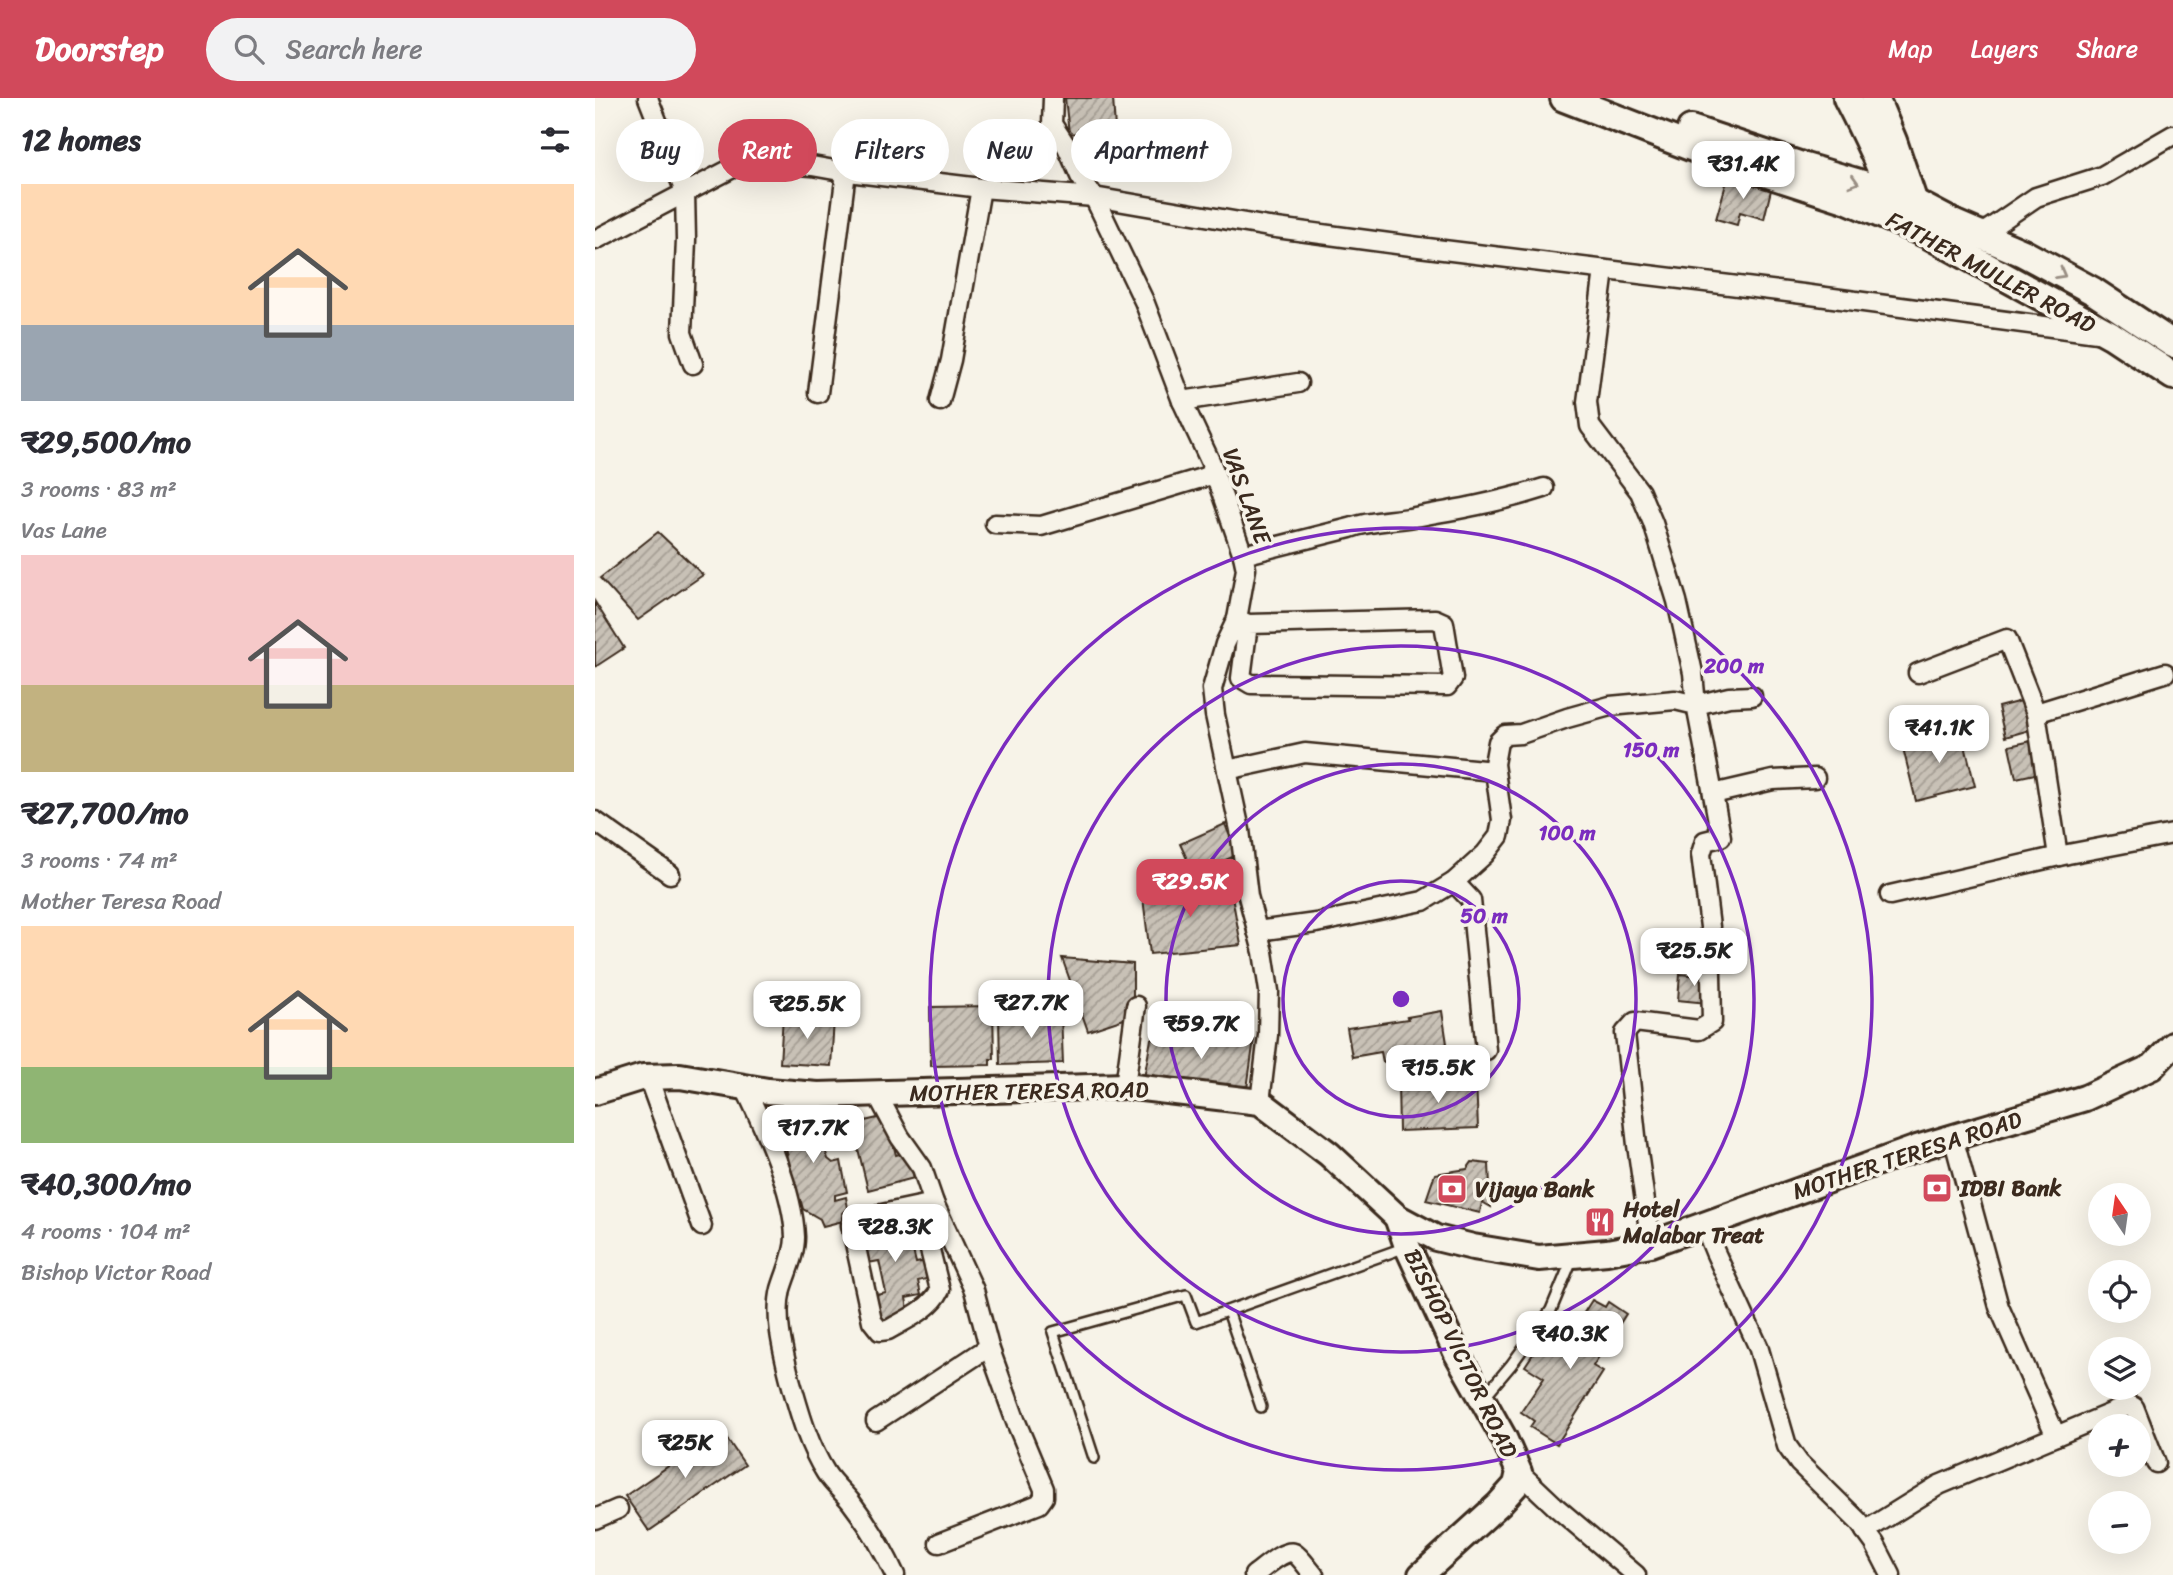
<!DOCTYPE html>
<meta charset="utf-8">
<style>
:root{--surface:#fff;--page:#f2f2f3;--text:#2b2b33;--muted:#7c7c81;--accent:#d1495b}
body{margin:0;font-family:Sriracha,sans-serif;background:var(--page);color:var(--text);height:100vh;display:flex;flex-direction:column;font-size:26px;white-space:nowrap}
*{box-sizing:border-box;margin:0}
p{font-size:23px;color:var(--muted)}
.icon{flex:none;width:38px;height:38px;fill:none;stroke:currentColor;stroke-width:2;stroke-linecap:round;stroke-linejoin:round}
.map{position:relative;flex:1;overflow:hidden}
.details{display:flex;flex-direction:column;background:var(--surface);width:595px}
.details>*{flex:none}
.guide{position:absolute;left:21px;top:21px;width:665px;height:63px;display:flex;gap:14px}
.needle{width:46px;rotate:347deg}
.tools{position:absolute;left:1493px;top:1085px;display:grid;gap:14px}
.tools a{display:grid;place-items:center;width:63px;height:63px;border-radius:50%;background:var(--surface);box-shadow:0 7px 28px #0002;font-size:35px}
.price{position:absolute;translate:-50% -60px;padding:0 16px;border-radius:14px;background:#fff;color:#222;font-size:23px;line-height:46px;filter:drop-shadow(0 2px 4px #0008)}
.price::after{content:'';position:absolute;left:50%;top:42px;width:21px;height:16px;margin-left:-10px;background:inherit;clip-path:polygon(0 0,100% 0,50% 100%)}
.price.on{background:var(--accent);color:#fff}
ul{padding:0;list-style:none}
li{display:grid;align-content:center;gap:14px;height:371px;padding:0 21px}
li span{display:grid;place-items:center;height:217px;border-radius:0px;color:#555}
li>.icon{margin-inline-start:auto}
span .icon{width:126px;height:126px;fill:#fffc;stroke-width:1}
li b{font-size:30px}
h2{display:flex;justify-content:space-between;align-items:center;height:84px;padding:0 21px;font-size:30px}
.pill{padding:0 24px;border-radius:32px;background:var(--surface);box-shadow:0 7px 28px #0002;font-size:24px;line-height:63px}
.pill.on{background:var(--accent);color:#fff}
header{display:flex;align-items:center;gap:42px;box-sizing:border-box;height:98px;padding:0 35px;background:var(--accent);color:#fff}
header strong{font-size:33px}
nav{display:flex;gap:38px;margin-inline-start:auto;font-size:24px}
.search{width:490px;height:63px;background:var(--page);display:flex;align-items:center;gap:18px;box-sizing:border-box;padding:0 24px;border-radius:38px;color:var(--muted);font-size:26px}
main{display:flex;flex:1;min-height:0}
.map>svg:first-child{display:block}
.building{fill:url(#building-hatch);stroke:#3b2a1e;stroke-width:2}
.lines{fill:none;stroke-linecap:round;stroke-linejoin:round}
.lane-casing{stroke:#3b2a1e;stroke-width:14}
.street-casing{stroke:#3b2a1e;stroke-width:23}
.secondary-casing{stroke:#3b2a1e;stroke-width:30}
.primary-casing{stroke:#3b2a1e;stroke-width:32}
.lane{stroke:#f7f3e8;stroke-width:9}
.street{stroke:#f7f3e8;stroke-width:18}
.secondary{stroke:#f7f3e8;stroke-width:24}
.primary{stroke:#f7f3e8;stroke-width:26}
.oneway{stroke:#998e83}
.ring{fill:none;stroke:#7b2cbf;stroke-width:3.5}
.labels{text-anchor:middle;stroke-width:7;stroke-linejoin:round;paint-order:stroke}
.street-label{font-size:23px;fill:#3b2a1e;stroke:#f7f3e8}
.poi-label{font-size:23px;font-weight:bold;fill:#3b2a1e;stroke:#f7f3e8;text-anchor:start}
.centre{fill:#7b2cbf;stroke:#f7f3e8;stroke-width:3.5}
.ring-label{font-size:21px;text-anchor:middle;font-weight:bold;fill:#7b2cbf;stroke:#f7f3e8;stroke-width:7;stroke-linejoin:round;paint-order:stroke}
</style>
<header>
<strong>Doorstep</strong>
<div class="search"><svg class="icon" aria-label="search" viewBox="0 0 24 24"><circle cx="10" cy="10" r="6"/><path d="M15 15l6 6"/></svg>Search here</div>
<nav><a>Map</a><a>Layers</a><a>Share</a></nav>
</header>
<main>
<section class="details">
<h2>12 homes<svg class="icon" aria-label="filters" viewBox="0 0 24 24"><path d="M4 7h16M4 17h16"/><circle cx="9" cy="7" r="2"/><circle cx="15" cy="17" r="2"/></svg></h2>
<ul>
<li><span style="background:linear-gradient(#ffd9b3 65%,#9aa5b1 0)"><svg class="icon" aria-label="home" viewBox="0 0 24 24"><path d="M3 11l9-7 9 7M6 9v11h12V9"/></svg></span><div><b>₹29,500/mo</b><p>3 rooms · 83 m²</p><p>Vas Lane</p></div></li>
<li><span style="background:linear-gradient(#f6c9c9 60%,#c2b280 0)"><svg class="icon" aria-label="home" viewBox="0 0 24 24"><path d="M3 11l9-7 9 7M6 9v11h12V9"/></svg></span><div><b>₹27,700/mo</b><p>3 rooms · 74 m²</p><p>Mother Teresa Road</p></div></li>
<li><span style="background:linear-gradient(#ffd9b3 65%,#8fb573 0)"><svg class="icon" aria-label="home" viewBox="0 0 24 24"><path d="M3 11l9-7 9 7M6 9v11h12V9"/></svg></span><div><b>₹40,300/mo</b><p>4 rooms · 104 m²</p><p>Bishop Victor Road</p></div></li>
</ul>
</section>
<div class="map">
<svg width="1578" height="1477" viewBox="0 0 1578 1477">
<defs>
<pattern id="building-hatch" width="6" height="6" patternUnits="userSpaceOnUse" patternTransform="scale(1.75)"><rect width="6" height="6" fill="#c8c1b6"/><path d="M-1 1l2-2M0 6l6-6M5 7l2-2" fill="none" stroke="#a49d93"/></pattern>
</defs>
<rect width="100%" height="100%" fill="#f7f3e8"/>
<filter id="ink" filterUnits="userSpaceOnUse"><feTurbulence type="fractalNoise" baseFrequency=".0143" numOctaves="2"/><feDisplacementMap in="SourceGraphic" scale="14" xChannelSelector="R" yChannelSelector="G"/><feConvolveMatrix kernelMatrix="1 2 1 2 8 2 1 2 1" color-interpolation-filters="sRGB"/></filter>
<g filter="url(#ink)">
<!-- building -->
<g class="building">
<polygon points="470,0 518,0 520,31 484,31 483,36 474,35"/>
<polygon points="1133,79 1176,92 1169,121 1145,114 1142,127 1121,121"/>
<polygon points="63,434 108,477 43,522 5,480"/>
<polygon points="0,504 29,550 0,569"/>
<polygon points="1430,602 1438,631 1410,639 1403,609"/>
<polygon points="1366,631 1380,688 1321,703 1307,646"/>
<polygon points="1441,642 1449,674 1421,680 1414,648"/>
<polygon points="630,726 642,757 599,776 585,746"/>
<polygon points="635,787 646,847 555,856 547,792"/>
<polygon points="467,860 538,866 538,918 493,933"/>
<polygon points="1085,876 1115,879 1112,905 1083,902"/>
<polygon points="398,908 399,961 395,961 395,967 336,968 335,909"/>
<polygon points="847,913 855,965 821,970 820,967 806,969 805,962 788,964 786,954 757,959 752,930 813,921 812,919"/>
<polygon points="466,915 468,965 405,967 404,919"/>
<polygon points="188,918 239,921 236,968 185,965"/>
<polygon points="556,941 659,941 652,991 549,980"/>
<polygon points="881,981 883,1030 804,1033 803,984"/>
<polygon points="206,1015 213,1021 224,1019 229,1023 235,1021 242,1050 231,1054 233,1061 238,1065 246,1063 252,1094 240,1097 240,1102 251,1099 253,1110 247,1116 248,1123 228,1128 225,1121 208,1111 206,1104 204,1104 191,1051 183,1053 177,1024 186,1022 185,1018"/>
<polygon points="291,1018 301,1057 312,1054 319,1080 273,1092 257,1026"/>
<polygon points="877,1064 894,1066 896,1109 887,1104 885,1115 831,1102 840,1076 872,1071"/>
<polygon points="317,1112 321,1130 313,1132 321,1165 331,1163 335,1180 323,1183 326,1197 311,1200 314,1216 283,1223 278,1198 291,1195 284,1163 273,1165 267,1140 277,1137 275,1128 283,1126 282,1120"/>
<polygon points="997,1202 1010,1209 1013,1204 1031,1216 998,1268 1008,1274 962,1346 935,1329 939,1323 926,1314 949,1280 930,1268 950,1238 967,1249"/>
<polygon points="126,1332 150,1367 54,1433 30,1398"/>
</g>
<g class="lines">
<!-- lane casing -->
<g class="lane-casing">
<g id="lane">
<polyline points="633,1213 666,1309"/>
<polyline points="889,1299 916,1267 956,1212 978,1159"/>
<polyline points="499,1360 458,1234 591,1197 601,1224 811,1149"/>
</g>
</g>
<!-- street casing -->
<g class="street-casing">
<g id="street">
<polyline points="53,0 90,94 91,142 87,235 98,266"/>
<polyline points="458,0 457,26 472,49 485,78 499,99 549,203 587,303 616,365 648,457 651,471 642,521 630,546 617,591 620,617 645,732 653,798 668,854 674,893 673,937 665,1004"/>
<polyline points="0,142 151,63 217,68 245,73 386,90 499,99 674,129 824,149 1208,196 1502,235"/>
<polyline points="1378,142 1441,99 1507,78 1578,37"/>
<polyline points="1009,172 992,304 995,328 1045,394 1058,425 1082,503 1098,575 1101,607 1118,696 1178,682 1220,680"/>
<polyline points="223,295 251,74"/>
<polyline points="345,303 356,262 386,90"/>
<polyline points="587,303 703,285"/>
<polyline points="400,426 446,428 620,376"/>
<path d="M648 457 755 430C774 423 794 423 814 420 860 412 905 404 949 390"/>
<polyline points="642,521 653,526 840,521 849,525 858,580 852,588 656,586 646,580 653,526"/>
<polyline points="1323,575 1412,541 1441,615 1463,758"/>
<polyline points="1441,615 1570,575"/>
<polyline points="632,672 710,655 899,673"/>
<polyline points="0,723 75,776"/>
<polyline points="859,784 876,802 891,952"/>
<polyline points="1295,797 1473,756 1578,736"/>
<polyline points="662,833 721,825 828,803 859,784 890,756 904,738 907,722 899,666 903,644 910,637 926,636 972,620 1015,608 1080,602 1101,607 1134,599 1157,598"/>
<polyline points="53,979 107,1128"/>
<path d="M149 988C170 1031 198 1091 200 1139 200 1157 191 1174 186 1191 179 1219 188 1253 195 1281 204 1313 213 1347 231 1375 238 1386 248 1394 256 1404 273 1426 288 1451 300 1477"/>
<polyline points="530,988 541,908"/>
<polyline points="282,996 305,1039 327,1070 339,1105 379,1192 394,1249 421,1324 449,1391 449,1399 444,1406 344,1445"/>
<path d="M324 1108 345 1192C336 1211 310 1222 293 1232L285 1233 277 1223 256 1127 263 1121 339 1105"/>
<polyline points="1109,1127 1120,1154 1163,1248 1192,1348 1204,1365 1264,1424 1280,1446 1296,1477"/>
<polyline points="1056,1146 1042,1047 1030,935 1040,924 1104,932 1117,924 1115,829 1106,756 1110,743 1126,739 1118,696"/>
<polyline points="281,1323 394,1249"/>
<polyline points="1461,1338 1535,1307 1539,1309 1561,1365"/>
<polyline points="924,1374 962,1410 1041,1477"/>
<polyline points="0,1421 23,1411"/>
<polyline points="1270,1433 1344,1387 1461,1338 1404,1209 1358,1039"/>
<path d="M659 1477C668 1471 689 1451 699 1455 706 1459 713 1471 719 1477"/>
</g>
</g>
<!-- secondary casing -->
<g class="secondary-casing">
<g id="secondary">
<polyline points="0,994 48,979 85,978 173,993 223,997 530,988 665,1004 734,1056 802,1119 841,1140 878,1149 944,1160 1012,1154 1056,1146 1322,1050 1490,1000 1557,969 1578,947"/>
<polyline points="802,1119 812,1148 862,1256 909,1340 924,1374 921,1387 904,1406 826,1477"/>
</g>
</g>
<!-- primary casing -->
<g class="primary-casing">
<g id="primary">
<polyline points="969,0 1124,60 1253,102 1332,136 1516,237 1578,278"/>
<path d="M1252 0C1268 31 1283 61 1295 94L1290 105"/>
<polyline points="1280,0 1298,43 1319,105 1314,112"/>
<polyline points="1096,31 1210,69 1305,97 1360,126 1428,155 1498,193 1578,246"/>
</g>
</g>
<!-- lane -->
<use href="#lane" class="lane"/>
<!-- street -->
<use href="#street" class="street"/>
<!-- secondary -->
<use href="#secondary" class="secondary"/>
<!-- primary -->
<use href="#primary" class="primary"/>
</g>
<!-- one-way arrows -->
<defs><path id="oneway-chevron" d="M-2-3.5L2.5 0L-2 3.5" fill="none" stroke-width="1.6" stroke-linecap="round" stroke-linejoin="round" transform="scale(1.75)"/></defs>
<g class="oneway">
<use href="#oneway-chevron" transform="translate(1259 84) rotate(17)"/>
<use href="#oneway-chevron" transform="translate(1466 176) rotate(29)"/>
</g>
</g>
<!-- distance rings -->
<g class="ring">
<circle cx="806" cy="901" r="118"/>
<circle cx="806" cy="901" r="235"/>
<circle cx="806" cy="901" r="353"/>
<circle cx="806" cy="901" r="471"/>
</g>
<!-- icons -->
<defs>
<g id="bank-square" transform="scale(1.575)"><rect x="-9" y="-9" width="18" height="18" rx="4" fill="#d1495b" stroke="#f7f3e8"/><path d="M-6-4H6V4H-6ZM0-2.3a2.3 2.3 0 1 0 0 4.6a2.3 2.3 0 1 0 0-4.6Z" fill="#fff"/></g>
<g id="restaurant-square" transform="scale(1.575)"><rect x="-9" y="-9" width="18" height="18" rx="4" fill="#d1495b" stroke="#f7f3e8"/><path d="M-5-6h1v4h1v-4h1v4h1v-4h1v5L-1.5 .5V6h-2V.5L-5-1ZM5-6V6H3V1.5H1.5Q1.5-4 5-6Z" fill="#fff"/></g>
</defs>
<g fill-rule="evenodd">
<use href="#bank-square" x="1342" y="1090"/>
<use href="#bank-square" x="857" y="1091"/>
<use href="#restaurant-square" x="1005" y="1124"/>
</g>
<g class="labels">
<!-- street labels -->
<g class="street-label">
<text transform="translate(1396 174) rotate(28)" y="8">FATHER MULLER ROAD</text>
<text transform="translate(652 398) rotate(70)" y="8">VAS LANE</text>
<text transform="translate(434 993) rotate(-1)" y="8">MOTHER TERESA ROAD</text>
<text transform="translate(1312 1057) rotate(-18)" y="8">MOTHER TERESA ROAD</text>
<text transform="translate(866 1255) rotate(64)" y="8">BISHOP VICTOR ROAD</text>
</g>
<!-- poi labels -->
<g class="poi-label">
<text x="1365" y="1098">IDBI Bank</text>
<text x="880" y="1099">Vijaya Bank</text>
<text x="1028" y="1119">Hotel<tspan x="1028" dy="26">Malabar Treat</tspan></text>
</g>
</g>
<circle cx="806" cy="901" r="10" class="centre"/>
<g class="ring-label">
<text x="1139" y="575">200 m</text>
<text x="1056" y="659">150 m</text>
<text x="972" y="742">100 m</text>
<text x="889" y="825">50 m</text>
</g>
</svg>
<div class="tools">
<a><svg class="needle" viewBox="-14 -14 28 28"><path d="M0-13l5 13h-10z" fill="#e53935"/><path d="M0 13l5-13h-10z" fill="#7c7c81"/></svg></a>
<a><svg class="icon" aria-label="locate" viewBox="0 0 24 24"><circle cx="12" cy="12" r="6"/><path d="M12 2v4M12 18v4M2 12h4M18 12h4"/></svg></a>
<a><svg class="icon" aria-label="layers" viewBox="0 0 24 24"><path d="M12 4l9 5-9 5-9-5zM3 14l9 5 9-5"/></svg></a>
<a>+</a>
<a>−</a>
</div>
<b class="price" style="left:1148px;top:103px">₹31.4K</b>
<b class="price" style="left:1344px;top:667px">₹41.1K</b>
<b class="price on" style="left:595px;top:821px">₹29.5K</b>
<b class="price" style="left:1099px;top:890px">₹25.5K</b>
<b class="price" style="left:436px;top:942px">₹27.7K</b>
<b class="price" style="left:212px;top:943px">₹25.5K</b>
<b class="price" style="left:606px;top:963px">₹59.7K</b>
<b class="price" style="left:843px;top:1007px">₹15.5K</b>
<b class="price" style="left:218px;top:1067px">₹17.7K</b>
<b class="price" style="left:300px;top:1166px">₹28.3K</b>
<b class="price" style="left:975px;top:1273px">₹40.3K</b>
<b class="price" style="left:90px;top:1382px">₹25K</b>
<div class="guide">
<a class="pill">Buy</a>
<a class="pill on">Rent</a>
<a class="pill">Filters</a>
<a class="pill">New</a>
<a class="pill">Apartment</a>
</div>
</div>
</main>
